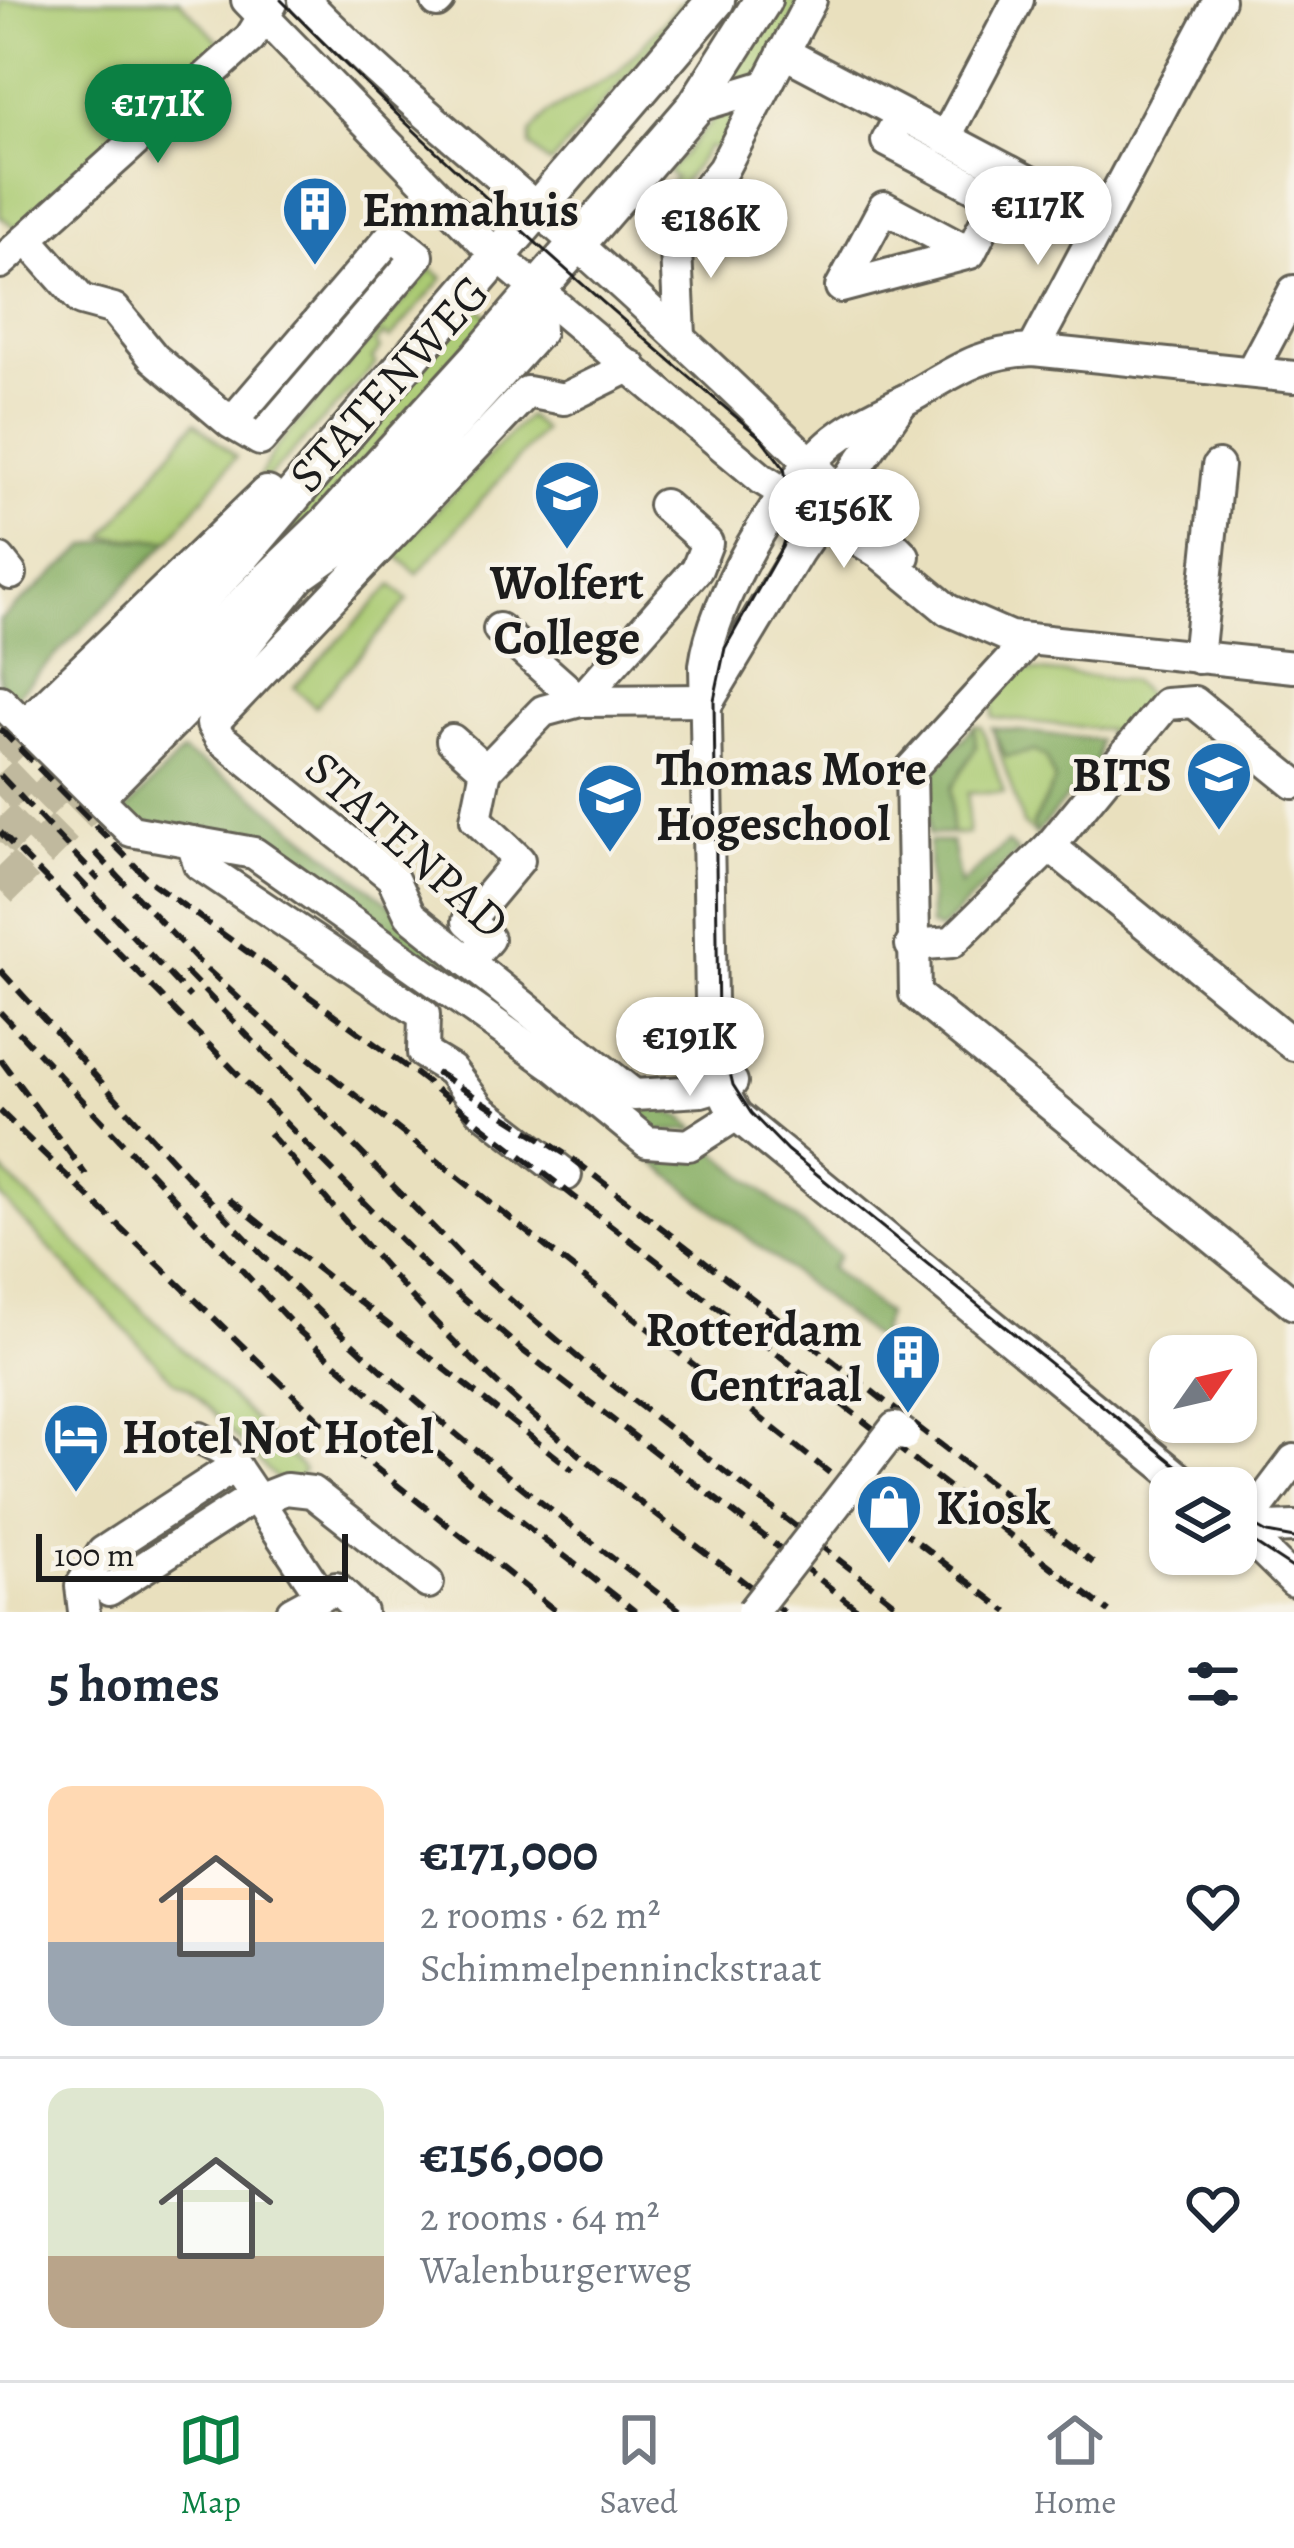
<!DOCTYPE html>
<meta charset="utf-8">
<style>
:root{--surface:#fff;--page:#f2f2f3;--text:#1f2937;--muted:#747a83;--line:#e0e1e3;--accent:#0b8043}
body{margin:0;font-family:Alegreya,serif;background:var(--page);color:var(--text);height:100vh;display:flex;flex-direction:column;font-size:45px;white-space:nowrap}
*{box-sizing:border-box;margin:0}
p{font-size:39px;color:var(--muted)}
.icon{flex:none;width:66px;height:66px;fill:none;stroke:currentColor;stroke-width:2;stroke-linecap:round;stroke-linejoin:round}
.map{position:relative;height:1612px;overflow:hidden}
.panel{display:flex;flex-direction:column;background:var(--surface);flex:1}
.panel>*{flex:none}
.needle{width:78px;rotate:56deg}
.controls{position:absolute;left:1149px;top:1335px;display:grid;gap:24px}
.controls a{display:grid;place-items:center;width:108px;height:108px;border-radius:24px;background:var(--surface);box-shadow:0 3px 9px #0004;font-size:60px}
.scale{position:absolute;left:36px;bottom:30px;width:312px;box-sizing:border-box;padding-left:12px;border:6px solid #1c1c1c;border-top:0;font-size:33px;line-height:42px;white-space:nowrap;color:#1c1c1c;-webkit-text-stroke:9px #f7f3e8;paint-order:stroke}
.price{position:absolute;translate:-50% -102px;padding:0 27px;border-radius:42px;background:#fff;color:#222;font-size:39px;line-height:78px;filter:drop-shadow(0 3px 6px #0008)}
.price::after{content:'';position:absolute;left:50%;top:72px;width:36px;height:27px;margin-left:-18px;background:inherit;clip-path:polygon(0 0,100% 0,50% 100%)}
.price.on{background:var(--accent);color:#fff}
ul{padding:0;list-style:none}
li{display:flex;align-items:center;gap:36px;height:300px;padding:0 48px}
li+li{border-top:3px solid var(--line)}
li span{display:grid;place-items:center;flex:none;width:336px;height:240px;border-radius:24px;color:#555}
li>.icon{margin-inline-start:auto}
span .icon{width:144px;height:144px;fill:#fffc;stroke-width:1}
li b{font-size:51px}
h2{display:flex;justify-content:space-between;align-items:center;height:144px;padding:0 48px;font-size:51px}
.tabs{display:flex;justify-content:space-around;align-items:center;height:168px;border-top:3px solid var(--line);background:var(--surface);font-size:33px;color:var(--muted)}
.tabs a{display:grid;justify-items:center;gap:6px}
.tabs .on{color:var(--accent)}
.map>svg:first-child{display:block}
.green{fill:#abcb73;stroke:#647448;stroke-width:3}
.forest{fill:#88af65;stroke:#526640;stroke-width:3}
.lines{fill:none;stroke-linecap:round;stroke-linejoin:round}
.major-tunnel{stroke:#c0b99e;stroke-width:36;stroke-dasharray:36 18;stroke-linecap:butt}
.minor-casing{stroke:#646155;stroke-width:36}
.major-casing{stroke:#646155;stroke-width:42}
.minor{stroke:#fff;stroke-width:30}
.major{stroke:#fff;stroke-width:36}
.tram{stroke:#1c1c1c;stroke-width:3}
.rail{stroke:#1c1c1c;stroke-width:6;stroke-dasharray:18 9;stroke-linecap:butt}
.minor-bridge-casing{stroke:#646155;stroke-width:36;stroke-linecap:butt}
.minor-bridge{stroke:#fff;stroke-width:30}
.labels{text-anchor:middle;stroke-width:9;stroke-linejoin:round;paint-order:stroke}
.poi-label{font-size:48px;font-weight:bold;fill:#1c1c1c;stroke:#f7f3e8;text-anchor:start}
.street-label{font-size:48px;fill:#1c1c1c;stroke:#f7f3e8}
</style>
<div class="map">
<svg width="1294" height="1612" viewBox="0 0 1294 1612">
<rect width="100%" height="100%" fill="#f7f3e8"/>
<filter id="ink" filterUnits="userSpaceOnUse"><feTurbulence type="fractalNoise" baseFrequency=".00833" numOctaves="2"/><feDisplacementMap in="SourceGraphic" scale="24" xChannelSelector="R" yChannelSelector="G"/><feConvolveMatrix kernelMatrix="1 2 1 2 8 2 1 2 1" color-interpolation-filters="sRGB"/></filter>
<filter id="wash" filterUnits="userSpaceOnUse"><feTurbulence type="fractalNoise" baseFrequency=".004" numOctaves="4" result="noise"/><feDisplacementMap in="SourceGraphic" scale="48" xChannelSelector="R" yChannelSelector="G"/><feGaussianBlur stdDeviation="2.7" result="paint"/><feColorMatrix in="noise" values="0 0 0 0 0 0 0 0 0 0 0 0 0 0 0 0 0 1.4 0 .05"/><feComposite in="paint" operator="in"/></filter>
<g filter="url(#wash)">
<rect width="100%" height="100%" fill="#e9e0be"/>
<!-- green -->
<g class="green">
<polygon points="0,0 179,0 224,47 23,234 0,216"/>
<polygon points="684,0 704,0 652,47 550,164 530,146 530,134 548,113 617,73"/>
<polygon points="769,0 800,0 771,69 718,95"/>
<polygon points="750,104 717,150 709,147 656,219 652,206 675,178 668,172 718,114"/>
<polygon points="432,269 443,278 390,339 384,334 376,343 380,349 372,359 376,364 247,500 276,447"/>
<polygon points="469,300 490,318 315,520 215,619 206,609"/>
<polygon points="527,416 543,430 417,574 395,554"/>
<polygon points="195,422 236,457 170,540 104,537"/>
<polygon points="392,585 408,600 315,707 294,687"/>
<polygon points="1022,669 1131,681 1150,697 1106,750 1108,730 993,718 993,701"/>
<polygon points="974,726 982,727 1004,793 968,793 968,834 951,834 951,789 976,747"/>
<polygon points="992,728 1006,756 1034,751 1046,757 1055,781 1033,824 1036,835 1023,824"/>
<polygon points="0,1168 304,1470 296,1482 280,1483 189,1388 175,1382 0,1196"/>
</g>
<!-- forest -->
<g class="forest">
<polygon points="114,540 170,540 16,696 0,692 0,620 87,546"/>
<polygon points="974,726 976,747 951,789 951,834 929,835 929,778"/>
<polygon points="992,728 1099,740 1097,760 1036,835 1033,825 1055,781 1046,757 1034,751 1006,757"/>
<polygon points="182,752 247,790 625,1092 682,1117 697,1130 650,1132 274,838 129,821 122,815"/>
<polygon points="929,842 952,842 960,885 1007,843 1018,852 940,930 930,926"/>
<polygon points="710,1147 839,1256 830,1268 887,1315 880,1332 888,1339 883,1345 642,1153 665,1157"/>
</g>
</g>
<g filter="url(#ink)">
<g class="lines">
<!-- major-tunnel -->
<g class="major-tunnel">
<polyline points="0,753 33,721"/>
<polyline points="0,798 57,743"/>
<polyline points="0,842 78,765"/>
<polyline points="0,890 102,790"/>
</g>
<!-- minor casing -->
<g class="minor-casing">
<g id="minor">
<polyline points="247,0 496,255 762,479 878,552 948,610 1010,637 1294,667"/>
<path d="M304 0C390 88 487 163 578 245 691 346 798 449 904 556"/>
<polyline points="437,2 439,0"/>
<polyline points="783,52 1102,220"/>
<polyline points="695,107 765,86"/>
<polyline points="901,115 887,141 996,198"/>
<polyline points="945,138 1018,0"/>
<polyline points="28,240 81,300 114,309 154,358 231,423 260,440 418,256 392,235 231,423"/>
<polyline points="970,253 884,207 841,287 970,253 1011,172"/>
<polyline points="0,263 250,38 272,3"/>
<polyline points="680,336 675,228 723,169 811,0"/>
<polyline points="1033,350 1219,0"/>
<polyline points="631,366 564,399 527,392 212,724 220,738 392,877 410,915 634,1095 701,1091 732,1082"/>
<polyline points="1251,372 1294,291"/>
<polyline points="0,560 11,574"/>
<polyline points="294,581 349,542 539,332 537,288"/>
<polyline points="499,629 580,701 709,700"/>
<polyline points="1029,640 911,769 915,994 1294,1304"/>
<polyline points="1198,658 1218,466"/>
<polyline points="709,700 798,552 903,401"/>
<polyline points="0,701 131,831 254,853 553,1065 647,1142 689,1145 736,1115"/>
<polyline points="452,740 486,770 543,711 580,701 697,569 707,543 664,505"/>
<polyline points="192,842 199,864 424,1015 423,1053 451,1070 480,1109 566,1175"/>
<polyline points="1050,846 1294,1045"/>
<polyline points="911,945 952,942 1050,846 1166,704 1194,702 1294,783"/>
<polyline points="468,962 488,939 468,921 519,860 476,819 486,770"/>
<path d="M1191 1488 736 1115C714 1078 704 1043 711 1000L705 665C714 598 777 490 829 445 855 422 886 411 916 394 959 369 982 352 1033 350L1294 377"/>
<polyline points="255,1496 320,1594"/>
<polyline points="258,1500 286,1489 312,1492 428,1583"/>
<polyline points="1236,1524 1294,1581"/>
<polyline points="1242,1529 1294,1460"/>
<polyline points="1242,1529 1294,1527"/>
<polyline points="109,1590 255,1496 224,1450 200,1438"/>
<polyline points="84,1612 81,1586 103,1552 235,1466"/>
<polyline points="292,1612 336,1588 361,1612"/>
</g>
</g>
<!-- major casing -->
<g class="major-casing">
<g id="major">
<polyline points="33,721 267,495"/>
<polyline points="57,743 244,553 716,0"/>
<polyline points="78,765 329,522 481,355 695,107 763,0"/>
<polyline points="102,790 227,664 297,576"/>
</g>
</g>
<!-- minor -->
<use href="#minor" class="minor"/>
<!-- major -->
<use href="#major" class="major"/>
<!-- tram -->
<g class="tram">
<path d="M281 0C433 155 595 298 761 438L784 468 792 512 782 547 725 648 714 700 718 1022 733 1085 751 1113 787 1150 1204 1488"/>
<polyline points="1244,1520 1267,1533 1294,1538"/>
<polyline points="1236,1531 1294,1569"/>
</g>
<!-- rail -->
<g class="rail">
<polyline points="0,729 151,882 412,1071 879,1433"/>
<polyline points="0,775 99,880"/>
<polyline points="0,832 431,1271 522,1350 786,1553"/>
<polyline points="95,852 199,962 276,1032 841,1482"/>
<polyline points="75,875 190,997"/>
<path d="M0 970C110 1091 218 1215 337 1329 445 1431 564 1520 682 1612"/>
<polyline points="185,971 469,1264 582,1361 803,1532"/>
<polyline points="0,1012 299,1331 474,1485 636,1612"/>
<polyline points="0,1059 86,1175"/>
<polyline points="436,1072 573,1159 1093,1563"/>
<polyline points="0,1111 338,1438 557,1612"/>
<path d="M269 1133C339 1212 403 1293 478 1365 564 1448 662 1519 756 1591"/>
<polyline points="229,1199 573,1470"/>
<polyline points="892,1443 1109,1612"/>
<polyline points="854,1493 1008,1612"/>
<polyline points="816,1542 906,1612"/>
<polyline points="799,1563 861,1612"/>
<polyline points="769,1601 783,1612"/>
</g>
<!-- minor-bridge casing -->
<g class="minor-bridge-casing">
<polyline id="minor-bridge" points="752,1612 895,1428 904,1435"/>
</g>
<!-- minor-bridge -->
<use href="#minor-bridge" class="minor-bridge"/>
</g>
</g>
<!-- icons -->
<defs>
<g id="building-pin" transform="scale(3.45)"><path d="M0 17L-7.5 6A9.5 9.5 0 1 1 7.5 6Z" fill="#1f6fb2" stroke="#f7f3e8"/><path d="M-4-6H4V6H1V3H-1V6H-4ZM-2.5-4.3h1.7v1.8h-1.7ZM.8-4.3h1.7v1.8H.8ZM-2.5-1h1.7V.8h-1.7ZM.8-1h1.7V.8H.8Z" fill="#fff"/></g>
<g id="school-pin" transform="scale(3.45)"><path d="M0 17L-7.5 6A9.5 9.5 0 1 1 7.5 6Z" fill="#1f6fb2" stroke="#f7f3e8"/><path d="M0-5L7-2L0 1L-7-2ZM-4 1L0 2.5L4 1V4Q0 6-4 4Z" fill="#fff"/></g>
<g id="university-pin" transform="scale(3.45)"><path d="M0 17L-7.5 6A9.5 9.5 0 1 1 7.5 6Z" fill="#1f6fb2" stroke="#f7f3e8"/><path d="M0-5L7-2L0 1L-7-2ZM-4 1L0 2.5L4 1V4Q0 6-4 4Z" fill="#fff"/></g>
<g id="hotel-pin" transform="scale(3.45)"><path d="M0 17L-7.5 6A9.5 9.5 0 1 1 7.5 6Z" fill="#1f6fb2" stroke="#f7f3e8"/><path d="M-6-4.5h1.5V1H6V5H4.5V3h-9V5H-6ZM-4 0a1.8 1.8 0 1 1 3.6 0ZM.5 0V-2.5h3Q6-2.5 6 0Z" fill="#fff"/></g>
<g id="shop-pin" transform="scale(3.45)"><path d="M0 17L-7.5 6A9.5 9.5 0 1 1 7.5 6Z" fill="#1f6fb2" stroke="#f7f3e8"/><path d="M-5-2.5h2.3a2.7 3.5 0 0 1 5.4 0H5L5.5 6h-11ZM-1.5-2.5h3a1.5 2.3 0 0 0-3 0Z" fill="#fff"/></g>
</defs>
<g fill-rule="evenodd">
<use href="#building-pin" x="315" y="209"/>
<use href="#school-pin" x="567" y="493"/>
<use href="#school-pin" x="1219" y="774"/>
<use href="#university-pin" x="610" y="796"/>
<use href="#building-pin" x="908" y="1357"/>
<use href="#hotel-pin" x="76" y="1436"/>
<use href="#shop-pin" x="889" y="1507"/>
</g>
<g class="labels">
<!-- poi labels -->
<g class="poi-label">
<text x="362" y="226">Emmahuis</text>
<text x="567" y="599" text-anchor="middle">Wolfert<tspan x="567" dy="55">College</tspan></text>
<text x="656" y="785">Thomas More<tspan x="656" dy="55">Hogeschool</tspan></text>
<text x="1172" y="791" text-anchor="end">BITS</text>
<text x="862" y="1346" text-anchor="end">Rotterdam<tspan x="862" dy="55">Centraal</tspan></text>
<text x="122" y="1453">Hotel Not Hotel</text>
<text x="936" y="1524">Kiosk</text>
</g>
<!-- street labels -->
<g class="street-label">
<text transform="translate(388 383) rotate(-48)" y="17">STATENWEG</text>
<text transform="translate(408 844) rotate(42)" y="17">STATENPAD</text>
</g>
</g>
</svg>
<div class="controls">
<a><svg class="needle" viewBox="-14 -14 28 28"><path d="M0-13l5 13h-10z" fill="#e53935"/><path d="M0 13l5-13h-10z" fill="#747a83"/></svg></a>
<a><svg class="icon" aria-label="layers" viewBox="0 0 24 24"><path d="M12 4l9 5-9 5-9-5zM3 14l9 5 9-5"/></svg></a>
</div>
<div class="scale">100 m</div>
<b class="price on" style="left:158px;top:166px">€171K</b>
<b class="price" style="left:1038px;top:268px">€117K</b>
<b class="price" style="left:711px;top:281px">€186K</b>
<b class="price" style="left:844px;top:571px">€156K</b>
<b class="price" style="left:690px;top:1099px">€191K</b>
</div>
<section class="panel">
<h2>5 homes<svg class="icon" aria-label="filters" viewBox="0 0 24 24"><path d="M4 7h16M4 17h16"/><circle cx="9" cy="7" r="2"/><circle cx="15" cy="17" r="2"/></svg></h2>
<ul>
<li><span style="background:linear-gradient(#ffd9b3 65%,#9aa5b1 0)"><svg class="icon" aria-label="home" viewBox="0 0 24 24"><path d="M3 11l9-7 9 7M6 9v11h12V9"/></svg></span><div><b>€171,000</b><p>2 rooms · 62 m²</p><p>Schimmelpenninckstraat</p></div><svg class="icon" aria-label="heart" viewBox="0 0 24 24"><path d="M12 20l-8-8c-3-5 5-10 8-4 3-6 11-1 8 4z"/></svg></li>
<li><span style="background:linear-gradient(#dfe7d0 70%,#b9a48a 0)"><svg class="icon" aria-label="home" viewBox="0 0 24 24"><path d="M3 11l9-7 9 7M6 9v11h12V9"/></svg></span><div><b>€156,000</b><p>2 rooms · 64 m²</p><p>Walenburgerweg</p></div><svg class="icon" aria-label="heart" viewBox="0 0 24 24"><path d="M12 20l-8-8c-3-5 5-10 8-4 3-6 11-1 8 4z"/></svg></li>
</ul>
</section>
<nav class="tabs">
<a class="on"><svg class="icon" aria-label="map" viewBox="0 0 24 24"><path d="M3 6l6-2 6 2 6-2v14l-6 2-6-2-6 2zM9 4v14M15 6v14"/></svg>Map</a>
<a><svg class="icon" aria-label="saved" viewBox="0 0 24 24"><path d="M7 4h10v16l-5-4-5 4z"/></svg>Saved</a>
<a><svg class="icon" aria-label="home" viewBox="0 0 24 24"><path d="M3 11l9-7 9 7M6 9v11h12V9"/></svg>Home</a>
</nav>
